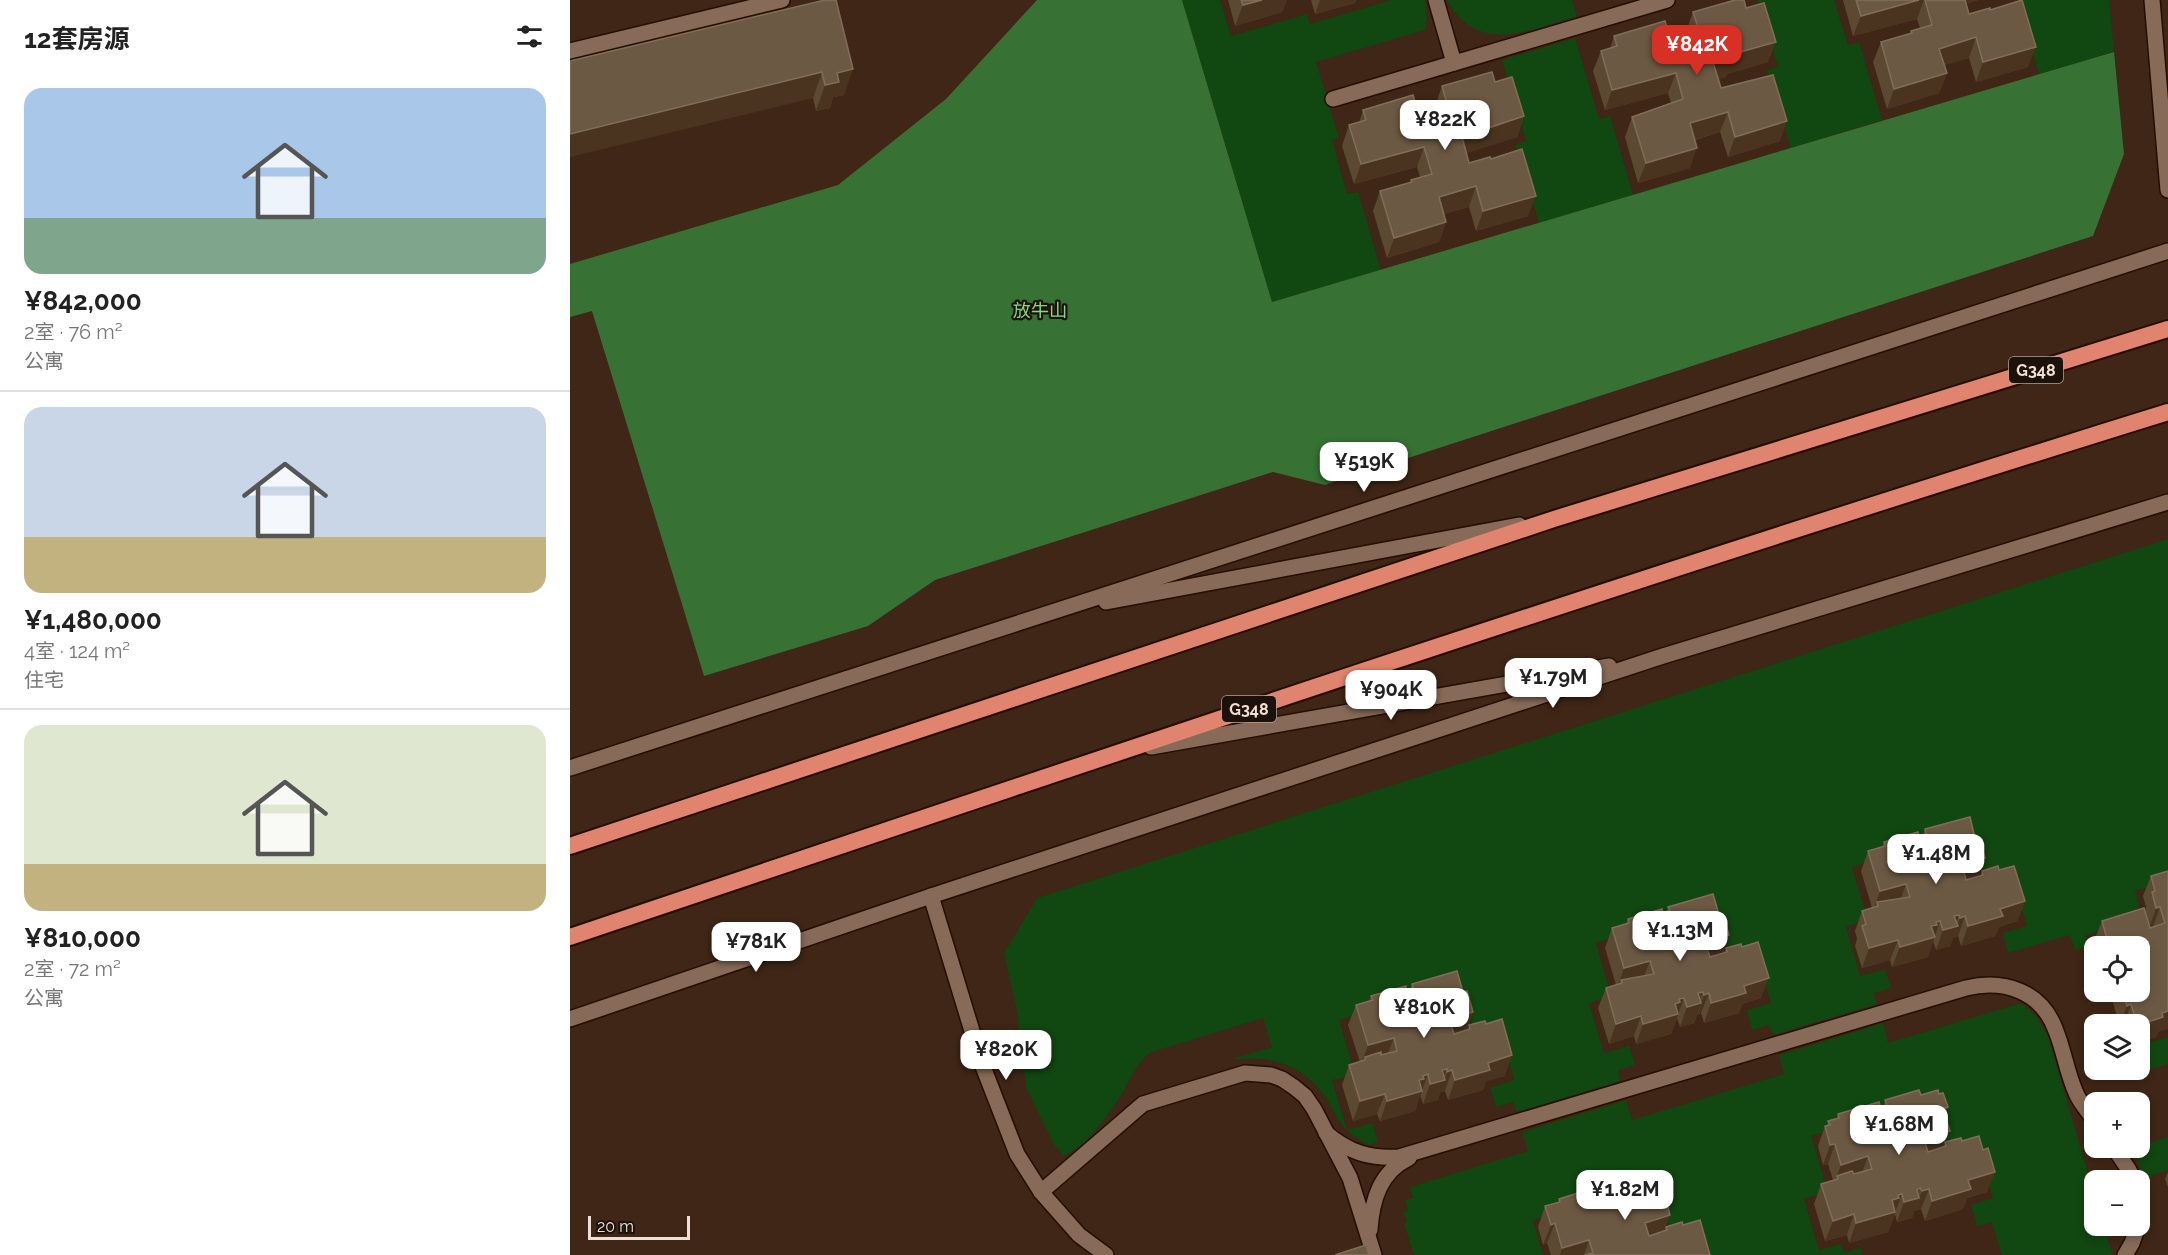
<!DOCTYPE html>
<html lang="zh">
<meta charset="utf-8">
<style>
:root{--surface:#fff;--page:#f2f2f2;--text:#222;--muted:#767676;--line:#e0e0e0;--accent:#d93025}
body{margin:0;font-family:Raleway,"Noto Sans SC",sans-serif;background:var(--page);color:var(--text);height:100vh;display:flex;flex-direction:column;font-size:22px;white-space:nowrap}
*{box-sizing:border-box;margin:0}
p{font-size:20px;color:var(--muted)}
.icon{flex:none;width:33px;height:33px;fill:none;stroke:currentColor;stroke-width:2;stroke-linecap:round;stroke-linejoin:round}
.map{position:relative;flex:1;overflow:hidden}
.panel{display:flex;flex-direction:column;background:var(--surface);width:570px}
.panel>*{flex:none}
.buttons{position:absolute;left:1514px;top:936px;display:grid;gap:12px}
.buttons a{display:grid;place-items:center;width:66px;height:66px;border-radius:12px;background:var(--surface);box-shadow:0 3px 9px #0003;font-size:30px}
.scale{position:absolute;left:18px;bottom:15px;width:102px;box-sizing:border-box;padding-left:6px;border:3px solid #f0dfd5;border-top:0;font-size:16px;line-height:21px;white-space:nowrap;color:#f0dfd5;-webkit-text-stroke:4px #1d120b;paint-order:stroke}
.price{position:absolute;translate:-50% -51px;padding:0 14px;border-radius:12px;background:#fff;color:#222;font-size:20px;line-height:39px;filter:drop-shadow(0 2px 3px #0008)}
.price::after{content:'';position:absolute;left:50%;top:36px;width:18px;height:14px;margin-left:-9px;background:inherit;clip-path:polygon(0 0,100% 0,50% 100%)}
.price.selected{background:var(--accent);color:#fff}
ul{padding:0;list-style:none}
li{display:grid;align-content:center;gap:12px;height:318px;padding:0 24px}
li+li{border-top:2px solid var(--line)}
li span{display:grid;place-items:center;height:186px;border-radius:18px;color:#555}
li>.icon{margin-inline-start:auto}
span .icon{width:108px;height:108px;fill:#fffc;stroke-width:1}
li b{font-size:26px}
h2{display:flex;justify-content:space-between;align-items:center;height:72px;padding:0 24px;font-size:26px}
main{display:flex;flex:1;min-height:0}
.map>svg:first-child{display:block}
.green{fill:#114710}
.forest{fill:#377134}
.lines{fill:none;stroke-linecap:round;stroke-linejoin:round}
.service-casing{stroke:#240e01;stroke-width:18}
.minor-casing{stroke:#240e01;stroke-width:18}
.tertiary-casing{stroke:#240e01;stroke-width:18}
.trunk-casing{stroke:#240e01;stroke-width:20}
.service{stroke:#876a58;stroke-width:15}
.minor{stroke:#876a58;stroke-width:15}
.tertiary{stroke:#876a58;stroke-width:15}
.trunk{stroke:#e0846f;stroke-width:16}
.wall{fill:#5c4931}
.shaded-wall{fill:#4a341f}
.building{fill:#6c5943;stroke:#816e5a;stroke-width:1.5}
.labels{text-anchor:middle;stroke-width:4.5;stroke-linejoin:round;paint-order:stroke}
.shield{fill:#1d120b;stroke:#b1a298;stroke-width:1.5}
.shield-label{font-size:16px;font-weight:bold;fill:#f0dfd5}
.park-label{font-size:18px;fill:#87d781;stroke:#1d120b}
</style>
<main>
<section class="panel">
<h2>12套房源<svg class="icon" aria-label="filters" viewBox="0 0 24 24"><path d="M4 7h16M4 17h16"/><circle cx="9" cy="7" r="2"/><circle cx="15" cy="17" r="2"/></svg></h2>
<ul>
<li><span style="background:linear-gradient(#a9c7e8 70%,#7fa58c 0)"><svg class="icon" aria-label="home" viewBox="0 0 24 24"><path d="M3 11l9-7 9 7M6 9v11h12V9"/></svg></span><div><b>¥842,000</b><p>2室 · 76 m²</p><p>公寓</p></div></li>
<li><span style="background:linear-gradient(#c9d6e8 70%,#c2b280 0)"><svg class="icon" aria-label="home" viewBox="0 0 24 24"><path d="M3 11l9-7 9 7M6 9v11h12V9"/></svg></span><div><b>¥1,480,000</b><p>4室 · 124 m²</p><p>住宅</p></div></li>
<li><span style="background:linear-gradient(#dfe7d0 75%,#c2b280 0)"><svg class="icon" aria-label="home" viewBox="0 0 24 24"><path d="M3 11l9-7 9 7M6 9v11h12V9"/></svg></span><div><b>¥810,000</b><p>2室 · 72 m²</p><p>公寓</p></div></li>
</ul>
</section>
<div class="map">
<svg width="1598" height="1255" viewBox="0 0 1598 1255">
<rect width="100%" height="100%" fill="#3f2616"/>
<!-- green -->
<g class="green">
<polygon points="612,0 650,0 661,36 737,14 740,24 821,0 855,0 857,19 855,30 746,62 769,138 762,140 777,194 788,192 811,270 702,302"/>
<path d="M877 0H1002L1007 16C960 30 907 56 877 0Z"/>
<polygon points="1188,0 1264,0 1278,45 1289,42 1312,120 1221,148 1197,70 1208,67"/>
<polygon points="1447,0 1539,0 1544,52 1469,74"/>
<polygon points="1005,38 1029,119 1040,116 1063,195 969,223 945,145 956,141 932,60"/>
<path d="M1598 539V881L1565 891 1569 907 1566 909 1568 917 1515 936 1517 946 1505 950 1500 935 1438 953 1433 933 1457 926 1442 876 1416 880 1407 848 1299 861 1282 867 1297 917 1292 921 1276 927 1290 976 1315 969 1321 988 1304 993 1307 1004 1203 1035 1199 1025 1182 1030 1177 1010 1201 1003 1186 953 1160 956 1151 925 1042 938 1026 943 1040 993 1035 998 1019 1003 1034 1053 1059 1046 1065 1065 1048 1070 1050 1081 947 1112 943 1102 926 1107 920 1088 944 1080 930 1030 904 1034 894 1001 786 1015 769 1020 784 1071 779 1076 762 1080 777 1130 802 1123 808 1142 800 1145C773 1133 770 1122 756 1098 736 1067 701 1054 666 1060L665 1058 702 1047 693 1018 582 1052C568 1060 562 1076 554 1090 539 1114 520 1143 494 1156L484 1145 456 1087 447 1012 434 953 467 898Z"/>
<polygon points="1451,1003 1466,1016 1478,1037 1524,1193 1524,1226 1534,1226 1542,1254 1541,1255 1432,1255 1422,1222 1407,1226 1401,1205 1423,1198 1408,1147 1381,1151 1366,1101 1347,1101 1252,1130 1253,1133 1241,1136 1257,1188 1250,1194 1234,1199 1249,1250 1271,1244 1274,1253 1291,1248 1293,1255 1135,1255 1101,1235 1086,1185 963,1220 973,1255 844,1255 834,1224 837,1222 833,1212 838,1211 835,1200 843,1198 840,1187 958,1151 952,1132 1056,1100 1062,1120 1214,1074 1209,1055 1313,1023 1318,1043"/>
<polygon points="1598,1037 1598,1064 1544,1080 1541,1070 1569,1070 1569,1046"/>
<polygon points="1598,1137 1598,1170 1573,1178 1564,1148"/>
</g>
<!-- forest -->
<polygon class="forest" points="467,0 612,0 702,302 1544,52 1554,154 1523,236 755,485 703,472 365,580 298,626 134,676 22,311 0,317 0,264 268,185 376,99"/>
<g class="lines">
<!-- service casing -->
<g class="service-casing">
<g id="service">
<polyline points="866,0 884,63"/>
<polyline points="0,51 212,0"/>
<polyline points="763,99 1097,0"/>
<path d="M756 1133C778 1152 800 1159 829 1157L1396 988C1434 979 1472 991 1486 1031 1494 1051 1497 1073 1506 1093 1510 1103 1518 1111 1524 1120"/>
<polyline points="1544,1148 1559,1170 1564,1180"/>
<polyline points="471,1192 573,1104 675,1073 701,1075 712,1079 724,1087 735,1096 744,1109 780,1178 804,1255"/>
<polyline points="1569,1203 1569,1221"/>
<path d="M800 1230C802 1200 810 1172 839 1158"/>
<polyline points="1555,1255 1562,1243 1568,1226"/>
</g>
</g>
<!-- minor casing -->
<g class="minor-casing">
<g id="minor">
<polyline points="1582,0 1598,190"/>
<polyline points="361,896 412,1064 447,1154 471,1192 509,1235 536,1255"/>
</g>
</g>
<!-- tertiary casing -->
<g class="tertiary-casing">
<g id="tertiary">
<polyline points="536,602 949,525"/>
<polyline points="581,747 1039,666"/>
<polyline points="0,768 1598,251"/>
<polyline points="0,1019 361,896 1093,656 1598,502"/>
</g>
</g>
<!-- trunk casing -->
<g class="trunk-casing">
<g id="trunk">
<polyline points="0,846 984,519 1598,329"/>
<path d="M0 937C531 758 1063 578 1598 412"/>
</g>
</g>
<!-- service -->
<use href="#service" class="service"/>
<!-- minor -->
<use href="#minor" class="minor"/>
<!-- tertiary -->
<use href="#tertiary" class="tertiary"/>
<!-- trunk -->
<use href="#trunk" class="trunk"/>
</g>
<!-- wall -->
<g class="wall">
<polygon points="255,0 274,95 263,97 260,108 246,111 243,98"/>
<polygon points="658,0 717,0 712,12 665,26"/>
<polygon points="741,0 786,0 785,3 745,14"/>
<polygon points="1273,0 1408,0 1396,4 1399,14 1420,10 1458,67 1406,82 1399,58 1374,65 1377,73 1369,93 1317,109 1303,62 1311,42 1340,34 1341,31 1350,28 1347,19 1283,36"/>
<polygon points="1176,8 1198,62 1157,74 1156,77 1148,79 1151,88 1210,141 1158,157 1150,132 1125,140 1120,168 1068,183 1055,137 1062,117 1101,103 1098,93 1035,110 1023,71 1031,51 1040,49 1044,36 1100,38 1117,33 1116,32 1123,12"/>
<polygon points="925,82 954,116 947,137 896,153 899,163 958,216 906,231 899,207 874,214 876,222 869,242 817,258 803,211 810,191 840,183 841,180 850,177 847,167 784,184 772,146 779,125 789,123 793,110 848,112 865,108 865,106 872,86"/>
<polygon points="1355,829 1409,876 1410,876 1412,871 1429,870 1455,901 1447,921 1429,927 1425,936 1391,946 1388,936 1383,938 1380,946 1366,950 1363,941 1358,957 1322,967 1320,960 1292,968 1285,946 1287,939 1285,931 1292,911 1302,908 1291,871 1298,851 1312,847 1314,842 1353,835"/>
<polygon points="1598,871 1588,1032 1586,1037 1569,1043 1569,1024 1549,1024 1540,992 1569,992 1569,946 1526,946 1524,941 1532,921 1575,911 1576,907 1573,896 1581,876"/>
<polygon points="1098,907 1149,915 1159,935 1153,953 1154,953 1156,948 1191,998 1172,1004 1169,1013 1134,1023 1131,1013 1127,1015 1124,1023 1110,1027 1107,1018 1101,1034 1066,1044 1064,1036 1039,1044 1028,1008 1036,988 1046,985 1035,948 1042,928 1056,924 1058,919 1093,913 1097,911"/>
<polygon points="842,984 893,992 903,1012 897,1030 898,1030 899,1025 935,1076 916,1081 913,1090 878,1100 875,1091 870,1092 868,1100 853,1104 850,1095 845,1111 810,1121 807,1114 783,1121 772,1085 779,1065 790,1062 778,1025 786,1005 799,1001 801,996 840,988"/>
<polygon points="1351,1095 1375,1115 1376,1142 1417,1192 1397,1198 1393,1209 1355,1221 1351,1209 1344,1211 1342,1218 1327,1222 1325,1214 1318,1232 1279,1243 1277,1235 1255,1241 1244,1204 1251,1184 1263,1180 1258,1164 1253,1165 1248,1146 1255,1126 1257,1126 1258,1121 1267,1119 1268,1114 1313,1107 1315,1100"/>
<polygon points="1598,1172 1598,1187 1595,1179"/>
<polygon points="1072,1180 1096,1198 1094,1231 1096,1227 1113,1225 1140,1255 981,1255 977,1243 973,1245 968,1227 975,1206 988,1203 989,1199 1034,1191 1036,1184"/>
</g>
<!-- shaded-wall -->
<g class="shaded-wall">
<polygon points="692,0 717,0 712,12 665,26 673,5"/>
<polygon points="750,0 786,0 785,3 745,14"/>
<polygon points="1349,0 1354,0 1347,19 1283,36 1291,16"/>
<polygon points="1387,0 1408,0 1384,8"/>
<polygon points="1406,37 1399,58 1362,69 1369,49"/>
<polygon points="1206,42 1198,62 1157,74 1156,77 1136,82 1143,62 1163,54"/>
<polygon points="1466,47 1458,67 1406,82 1413,62"/>
<polygon points="283,69 274,95 263,97 260,108 246,111 255,85 267,73"/>
<polygon points="252,72 243,98 0,157 0,134"/>
<polygon points="1106,73 1098,93 1035,110 1042,90"/>
<polygon points="1377,73 1369,93 1317,109 1324,89"/>
<polygon points="1158,112 1150,132 1113,143 1120,123"/>
<polygon points="954,116 947,137 884,157 892,137"/>
<polygon points="1217,121 1210,141 1158,157 1165,137"/>
<polygon points="854,147 847,167 784,184 791,164"/>
<polygon points="1127,148 1120,168 1068,183 1076,163"/>
<polygon points="906,186 899,207 862,217 869,197"/>
<polygon points="966,196 958,216 906,231 913,211"/>
<polygon points="876,222 869,242 817,258 824,238"/>
<polygon points="1415,858 1408,878 1385,885 1392,865"/>
<polygon points="1336,884 1329,904 1307,902 1304,911 1303,911 1310,891"/>
<polygon points="1455,901 1447,921 1429,927 1425,936 1391,946 1398,926 1430,909"/>
<polygon points="1590,907 1583,927 1579,928 1586,908"/>
<polygon points="1389,915 1385,927 1387,926 1390,918 1395,916 1388,936 1383,938 1380,946 1366,950 1373,930 1384,916"/>
<polygon points="1370,921 1358,957 1322,967 1330,947 1361,926 1366,922"/>
<polygon points="1159,935 1152,955 1128,962 1135,942"/>
<polygon points="1328,940 1320,960 1292,968 1299,948"/>
<polygon points="1080,961 1072,981 1052,983 1051,980 1047,988 1054,968"/>
<polygon points="1199,978 1191,998 1172,1004 1169,1013 1134,1023 1141,1003 1174,986"/>
<polygon points="1133,992 1128,1003 1131,1003 1124,1023 1110,1027 1117,1007 1128,993"/>
<polygon points="1139,993 1131,1013 1127,1015 1134,995"/>
<polygon points="1114,998 1101,1034 1066,1044 1073,1024 1105,1004 1109,999"/>
<polygon points="1561,1004 1554,1024 1550,1024 1557,1006"/>
<polygon points="1598,1011 1598,1029 1588,1032 1586,1037 1569,1043 1569,1025"/>
<polygon points="903,1012 896,1033 872,1039 879,1019"/>
<polygon points="1071,1016 1064,1036 1039,1044 1046,1024"/>
<polygon points="824,1038 816,1058 795,1060 795,1057 792,1065 791,1065 798,1045"/>
<polygon points="942,1055 935,1076 916,1081 913,1090 878,1100 885,1080 918,1063"/>
<polygon points="877,1069 872,1081 875,1080 877,1072 882,1070 875,1091 870,1092 868,1100 853,1104 860,1084 872,1070"/>
<polygon points="858,1074 845,1111 810,1121 817,1101 849,1080 853,1076"/>
<polygon points="815,1094 807,1114 783,1121 790,1101"/>
<polygon points="1378,1107 1371,1127 1373,1109"/>
<polygon points="1380,1131 1372,1151 1347,1159 1354,1139"/>
<polygon points="1265,1144 1258,1164 1253,1165 1260,1145"/>
<polygon points="1298,1156 1291,1176 1268,1179 1267,1176 1271,1165"/>
<polygon points="1425,1172 1417,1192 1397,1198 1393,1209 1355,1221 1362,1201 1398,1180"/>
<polygon points="1350,1188 1347,1198 1349,1198 1342,1218 1327,1222 1334,1202 1347,1190"/>
<polygon points="1359,1189 1351,1209 1344,1211 1352,1191"/>
<polygon points="1332,1194 1318,1232 1279,1243 1286,1223 1322,1200 1328,1195"/>
<polygon points="1284,1214 1277,1235 1255,1241 1263,1221"/>
<polygon points="1100,1215 1093,1235 1068,1243 1075,1223"/>
<polygon points="985,1223 977,1243 973,1245 981,1225"/>
<polygon points="1019,1240 1014,1255 990,1255 992,1248"/>
</g>
<!-- building -->
<g class="building">
<polygon points="255,0 266,0 283,69 267,73 269,82 255,85 252,72 0,134 0,61"/>
<polygon points="671,0 692,0 673,5"/>
<polygon points="1165,0 1174,0 1176,8 1194,3 1206,42 1163,54 1164,56 1143,62 1151,88 1203,75 1217,121 1165,137 1158,112 1120,123 1127,148 1076,163 1062,117 1113,99 1106,73 1042,90 1031,51 1047,46 1044,36 1095,21 1100,38 1129,30 1123,12"/>
<polygon points="1286,0 1349,0 1291,16"/>
<polygon points="1355,0 1395,0 1399,14 1420,8 1420,10 1452,0 1466,47 1413,62 1406,37 1369,49 1377,73 1324,89 1311,42 1342,33 1341,31 1362,25"/>
<polygon points="922,72 925,82 942,77 954,116 892,137 899,163 920,157 921,159 952,149 966,196 913,211 906,186 869,197 876,222 824,238 810,191 842,182 841,180 862,174 854,147 791,164 779,125 796,120 793,110 843,95 848,112 877,104 872,86"/>
<polygon points="1400,817 1405,838 1409,837 1415,858 1392,865 1396,880 1413,875 1412,871 1428,866 1429,870 1444,866 1455,901 1430,909 1433,916 1398,926 1395,916 1390,918 1389,915 1384,916 1388,926 1373,930 1370,921 1366,922 1367,925 1361,926 1365,937 1330,947 1328,940 1299,948 1292,926 1296,924 1292,911 1308,906 1307,902 1340,897 1336,884 1310,891 1298,851 1315,846 1314,842 1348,832 1349,835 1356,834 1355,829"/>
<polygon points="1598,871 1598,1011 1592,1013 1593,1017 1569,1025 1567,1024 1561,1004 1557,1006 1553,992 1569,992 1569,946 1539,946 1532,921 1574,908 1580,928 1595,923 1590,907 1586,908 1582,892 1585,891 1581,876"/>
<polygon points="1143,894 1149,915 1153,914 1159,935 1135,942 1140,957 1157,952 1156,948 1171,944 1172,947 1188,942 1199,978 1174,986 1176,993 1141,1003 1139,993 1134,995 1133,992 1128,993 1131,1003 1117,1007 1114,998 1109,999 1110,1002 1105,1004 1108,1014 1073,1024 1071,1016 1046,1024 1036,988 1052,983 1051,980 1084,974 1080,961 1054,968 1042,928 1059,923 1058,919 1092,909 1093,913 1100,910 1098,907"/>
<polygon points="887,971 893,992 897,991 903,1012 879,1019 884,1034 900,1029 899,1025 915,1021 916,1024 932,1019 942,1055 918,1063 920,1070 885,1080 882,1070 877,1072 877,1069 872,1070 875,1080 860,1084 858,1074 853,1076 854,1079 849,1080 852,1091 817,1101 815,1094 790,1101 779,1065 795,1060 795,1057 811,1052 811,1055 827,1051 824,1038 798,1045 786,1005 803,1000 801,996 836,986 836,990 843,988 842,984"/>
<polygon points="1349,1090 1351,1095 1368,1090 1369,1094 1373,1093 1378,1107 1373,1109 1380,1131 1354,1139 1358,1152 1376,1146 1375,1142 1391,1138 1392,1141 1409,1136 1413,1150 1418,1148 1425,1172 1398,1180 1401,1189 1362,1201 1359,1189 1352,1191 1350,1188 1347,1190 1349,1198 1334,1202 1332,1194 1328,1195 1329,1198 1322,1200 1325,1212 1286,1223 1284,1214 1263,1221 1251,1184 1268,1179 1267,1176 1282,1171 1284,1174 1302,1169 1298,1156 1271,1165 1265,1144 1260,1145 1255,1126 1260,1125 1258,1121 1269,1118 1268,1114 1309,1102 1311,1108 1317,1106 1315,1100"/>
<polygon points="1070,1174 1072,1180 1092,1174 1098,1191 1094,1192 1100,1215 1075,1223 1079,1236 1097,1230 1096,1227 1112,1222 1113,1225 1130,1220 1140,1255 1015,1255 1023,1253 1019,1240 992,1248 985,1223 981,1225 975,1206 990,1202 989,1199 1030,1186 1031,1192 1038,1190 1036,1184"/>
<polygon points="796,1245 799,1255 765,1255"/>
</g>
<g class="labels">
<!-- shield labels -->
<g class="shield">
<rect x="1439" y="357" width="54" height="26" rx="4.5"/>
<rect x="652" y="696" width="54" height="26" rx="4.5"/>
</g>
<g class="shield-label">
<text x="1466" y="376">G348</text>
<text x="679" y="715">G348</text>
</g>
<!-- park labels -->
<g class="park-label">
<text x="470" y="317">放牛山</text>
</g>
</g>
</svg>
<div class="buttons">
<a><svg class="icon" aria-label="locate" viewBox="0 0 24 24"><circle cx="12" cy="12" r="6"/><path d="M12 2v4M12 18v4M2 12h4M18 12h4"/></svg></a>
<a><svg class="icon" aria-label="layers" viewBox="0 0 24 24"><path d="M12 4l9 5-9 5-9-5zM3 14l9 5 9-5"/></svg></a>
<a>+</a>
<a>−</a>
</div>
<div class="scale">20 m</div>
<b class="price selected" style="left:1127px;top:76px">¥842K</b>
<b class="price" style="left:875px;top:151px">¥822K</b>
<b class="price" style="left:794px;top:493px">¥519K</b>
<b class="price" style="left:983px;top:709px">¥1.79M</b>
<b class="price" style="left:821px;top:721px">¥904K</b>
<b class="price" style="left:1366px;top:885px">¥1.48M</b>
<b class="price" style="left:1110px;top:962px">¥1.13M</b>
<b class="price" style="left:186px;top:973px">¥781K</b>
<b class="price" style="left:854px;top:1039px">¥810K</b>
<b class="price" style="left:436px;top:1081px">¥820K</b>
<b class="price" style="left:1329px;top:1156px">¥1.68M</b>
<b class="price" style="left:1055px;top:1221px">¥1.82M</b>
</div>
</main>
